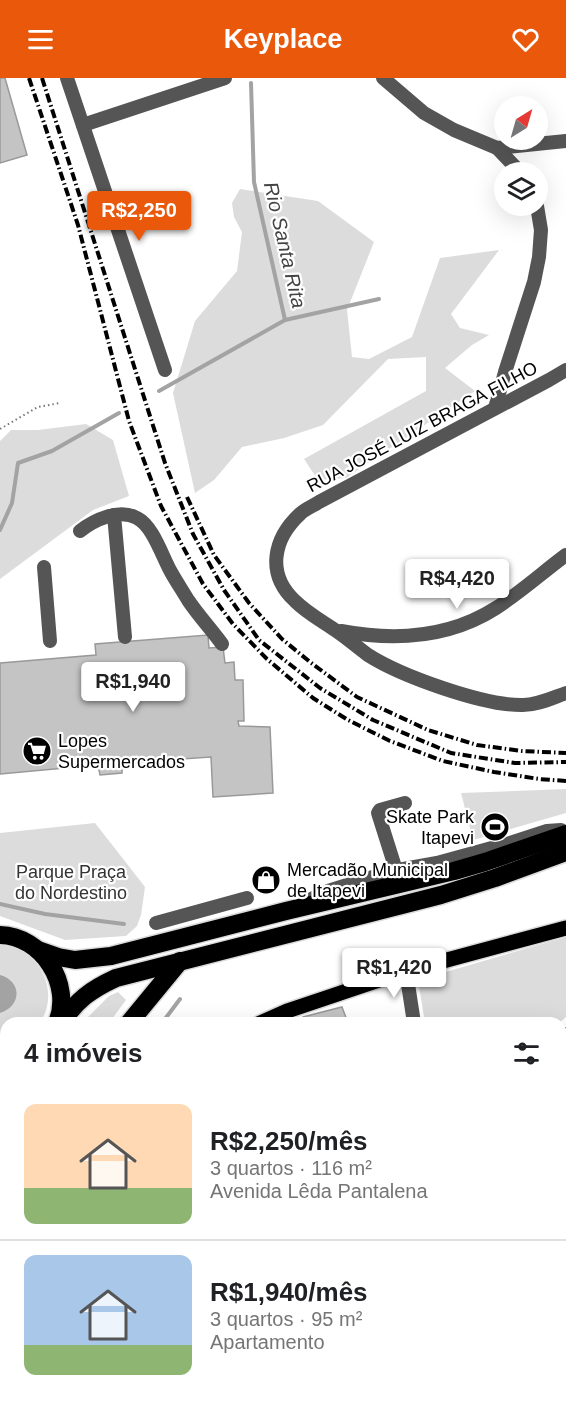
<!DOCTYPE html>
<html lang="pt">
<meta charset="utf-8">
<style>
:root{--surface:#fff;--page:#f6f6f6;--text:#202124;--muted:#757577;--line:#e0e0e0;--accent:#ea580c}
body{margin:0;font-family:Arial,sans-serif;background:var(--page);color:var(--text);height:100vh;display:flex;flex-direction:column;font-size:22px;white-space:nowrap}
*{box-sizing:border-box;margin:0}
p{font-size:20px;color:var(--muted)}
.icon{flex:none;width:33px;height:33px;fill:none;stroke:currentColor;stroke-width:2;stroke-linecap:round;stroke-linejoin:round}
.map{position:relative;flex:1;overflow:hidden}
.drawer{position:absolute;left:0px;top:939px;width:567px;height:384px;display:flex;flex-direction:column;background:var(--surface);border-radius:18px 18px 0 0;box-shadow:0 6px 24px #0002}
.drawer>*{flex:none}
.needle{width:39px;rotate:37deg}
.buttons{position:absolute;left:494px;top:18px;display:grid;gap:12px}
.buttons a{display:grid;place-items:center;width:54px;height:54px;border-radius:50%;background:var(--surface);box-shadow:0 6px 24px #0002;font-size:30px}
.price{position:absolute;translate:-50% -51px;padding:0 14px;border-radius:6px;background:#fff;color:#222;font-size:20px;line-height:39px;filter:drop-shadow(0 2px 3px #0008)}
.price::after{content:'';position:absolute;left:50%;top:36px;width:18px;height:14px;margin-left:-9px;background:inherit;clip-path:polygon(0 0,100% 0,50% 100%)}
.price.on{background:var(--accent);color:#fff}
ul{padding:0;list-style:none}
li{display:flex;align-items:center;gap:18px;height:150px;padding:0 24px}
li+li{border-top:2px solid var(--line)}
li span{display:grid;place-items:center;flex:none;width:168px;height:120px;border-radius:12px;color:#555}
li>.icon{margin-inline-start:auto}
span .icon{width:72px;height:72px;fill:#fffc;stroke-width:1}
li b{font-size:26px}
h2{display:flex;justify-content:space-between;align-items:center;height:72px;padding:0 24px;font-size:26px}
header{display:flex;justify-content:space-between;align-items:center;height:78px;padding:0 24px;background:var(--accent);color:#fff;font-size:27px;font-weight:700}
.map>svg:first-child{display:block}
.green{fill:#dcdcdc}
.water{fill:#a3a3a3}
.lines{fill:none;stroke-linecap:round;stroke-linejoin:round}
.stream{stroke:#a3a3a3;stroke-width:4}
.building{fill:#c4c4c4;stroke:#999;stroke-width:1.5}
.major-casing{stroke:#dbdbdb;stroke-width:18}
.highway-casing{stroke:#dbdbdb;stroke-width:21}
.path{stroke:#777;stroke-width:2;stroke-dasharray:1.5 3;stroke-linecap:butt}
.minor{stroke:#555;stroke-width:14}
.major{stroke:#000;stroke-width:15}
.highway{stroke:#000;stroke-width:18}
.rail{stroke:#000;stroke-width:4;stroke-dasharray:9 3 1.5 3;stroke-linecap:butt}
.labels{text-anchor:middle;stroke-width:4.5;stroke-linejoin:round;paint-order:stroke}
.street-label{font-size:18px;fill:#000;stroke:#fff}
.poi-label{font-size:18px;fill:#000;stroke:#fff;text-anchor:start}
.park-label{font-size:18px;fill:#333;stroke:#fff}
.water-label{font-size:20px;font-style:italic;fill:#444;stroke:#fff}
</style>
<header><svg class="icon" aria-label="menu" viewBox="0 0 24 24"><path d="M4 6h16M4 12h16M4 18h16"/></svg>Keyplace<svg class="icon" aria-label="heart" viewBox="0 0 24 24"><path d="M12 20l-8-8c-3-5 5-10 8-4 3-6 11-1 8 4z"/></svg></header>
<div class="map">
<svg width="566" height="1323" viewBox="0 0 566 1323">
<rect width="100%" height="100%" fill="#fff"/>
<!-- green -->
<g class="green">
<polygon points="240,111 318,123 374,164 347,232 352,279 369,281 412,259 440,180 499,172 451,236 460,250 489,257 472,267 445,290 475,313 346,400 318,402 304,381 426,313 426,279 388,281 323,347 284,360 242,369 214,402 195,415 173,315 195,243 237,193 242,154 234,139 232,125"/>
<polygon points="86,346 113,362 129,418 93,432 0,501 0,363 11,352 38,352"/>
<polygon points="566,711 566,735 473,762 461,715"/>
<polygon points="95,745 145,809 141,837 137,848 126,858 65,862 0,838 0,755"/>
<polygon points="566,859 566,939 559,945 425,945 418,902"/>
<path d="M0 866C31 869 56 900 46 932 45 936 42 941 40 945H6V967L0 968Z"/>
<polygon points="118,914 126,922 109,945 82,945 109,918"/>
<polygon points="0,999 3,1000 6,1032 0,1025"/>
<polygon points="403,1317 458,1317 457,1323 419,1323"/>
</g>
<!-- water -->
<path class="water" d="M0 897C22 903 22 928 0 935Z"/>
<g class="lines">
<!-- stream -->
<g class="stream">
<polyline points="251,5 254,104 285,242 379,221"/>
<polyline points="159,313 285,242"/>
<polyline points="0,452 12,425 18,385 52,373 119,335"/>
<polyline points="0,826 45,836 124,846"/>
<polyline points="162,945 180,921"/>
</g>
</g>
<!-- building -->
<g class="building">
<polygon points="0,0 5,0 27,77 0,85"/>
<polygon points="208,557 209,570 223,569 225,585 234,584 235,602 243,602 244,643 238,643 239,648 270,649 273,715 213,719 211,679 122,685 122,695 100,697 98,687 0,696 0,585 96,577 95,566"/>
<polygon points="342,929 348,945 300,945 303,939"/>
<polygon points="0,1074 6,1082 0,1086"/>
<polygon points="530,1317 556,1317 556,1318 530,1323"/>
</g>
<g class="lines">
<!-- major casing -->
<g class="major-casing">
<polyline id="major" points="260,945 287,933 406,893 566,850"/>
</g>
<!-- highway casing -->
<g class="highway-casing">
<g id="highway">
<path d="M0 857C42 858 73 906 57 945"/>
<polyline points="38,872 58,879 75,882 111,878 286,833 454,793 485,784 566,756"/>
<path d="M61 945C77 922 90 912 116 900L441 817 495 800 566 774"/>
<polyline points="129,945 180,883"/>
<polyline points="0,989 6,988"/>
<polyline points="0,1041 6,1046"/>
<polyline points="154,1317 156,1323"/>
<polyline points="168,1317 169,1323"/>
</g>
</g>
<!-- path -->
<polyline class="path" points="0,351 38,329 60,325"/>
<!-- minor -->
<g class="minor">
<polyline points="67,0 165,292"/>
<polyline points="383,0 424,35 454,52 497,70 566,63"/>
<polyline points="83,47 225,0"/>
<polyline points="497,70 520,94"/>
<path d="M566 292 549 302 319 424C313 428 305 431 300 436 273 461 266 496 295 523 307 535 322 543 335 552 347 560 357 569 368 577 401 598 484 628 523 627 538 627 552 620 566 615"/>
<polyline points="495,330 505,294 534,204 539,179 541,152 537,128"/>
<polyline points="114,437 125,559"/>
<path d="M80 453C94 442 119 430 137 440 153 448 162 478 171 494 176 503 182 512 188 522 198 537 211 551 222 566"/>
<polyline points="44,489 50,563"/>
<path d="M341 553C394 563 449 560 496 530 521 514 543 494 566 477"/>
<polyline points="396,792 378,735 380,732 405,725"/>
<polyline points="309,822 328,813 392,793 437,785 510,765 547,753 561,752"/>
<polyline points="156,845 247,820"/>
<polyline points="406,893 414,945"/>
<polyline points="561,959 566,956"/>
<polyline points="561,1071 566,1071"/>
<polyline points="0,1107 6,1103"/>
<polyline points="0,1231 6,1230"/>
<polyline points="561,1269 566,1268"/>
<polyline points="515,1317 516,1323"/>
<polyline points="374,1323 378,1317"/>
</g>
<!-- major -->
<use href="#major" class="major"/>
<!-- highway -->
<use href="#highway" class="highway"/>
<!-- rail -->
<g class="rail">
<polyline points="29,0 78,147 129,343 161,428 203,506 233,546 267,581 313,620 348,642 390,663 443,683 494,694 539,701 566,703"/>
<polyline points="42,0 165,385 193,456 224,512 259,562 320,610 373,642 451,675 515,685 566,684"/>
<polyline points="187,419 214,477 249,525 282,561 310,584 357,619 428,652 477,667 522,673 566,675"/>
</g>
</g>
<!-- icons -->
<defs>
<g id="supermarket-disc" transform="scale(1.5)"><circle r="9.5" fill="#000" stroke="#fff"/><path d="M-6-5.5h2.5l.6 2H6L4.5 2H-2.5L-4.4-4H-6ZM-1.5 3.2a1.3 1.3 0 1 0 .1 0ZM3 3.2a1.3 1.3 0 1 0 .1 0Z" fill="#fff"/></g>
<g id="stadium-disc" transform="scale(1.5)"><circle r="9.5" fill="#000" stroke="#fff"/><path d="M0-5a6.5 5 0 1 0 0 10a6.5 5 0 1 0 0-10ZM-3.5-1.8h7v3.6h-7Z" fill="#fff"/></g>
<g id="shop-disc" transform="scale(1.5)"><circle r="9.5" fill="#000" stroke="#fff"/><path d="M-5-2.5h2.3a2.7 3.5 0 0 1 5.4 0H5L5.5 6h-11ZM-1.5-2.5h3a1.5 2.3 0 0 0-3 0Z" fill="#fff"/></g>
</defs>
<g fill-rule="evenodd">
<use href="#supermarket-disc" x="37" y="673"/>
<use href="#stadium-disc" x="495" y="749"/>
<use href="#shop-disc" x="266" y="802"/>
</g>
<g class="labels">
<!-- street labels -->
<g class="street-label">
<text transform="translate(422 349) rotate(-28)" y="6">RUA JOSÉ LUIZ BRAGA FILHO</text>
</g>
<!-- poi labels -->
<g class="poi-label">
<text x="58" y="669">Lopes<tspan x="58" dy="21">Supermercados</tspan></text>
<text x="474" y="745" text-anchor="end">Skate Park<tspan x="474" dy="21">Itapevi</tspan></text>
<text x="287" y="798">Mercadão Municipal<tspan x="287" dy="21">de Itapevi</tspan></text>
</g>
<!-- park labels -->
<g class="park-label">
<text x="71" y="800">Parque Praça<tspan x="71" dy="21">do Nordestino</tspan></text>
</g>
<!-- water labels -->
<g class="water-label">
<text transform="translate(285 167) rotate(77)" y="7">Rio Santa Rita</text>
</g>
</g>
</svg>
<div class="buttons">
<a><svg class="needle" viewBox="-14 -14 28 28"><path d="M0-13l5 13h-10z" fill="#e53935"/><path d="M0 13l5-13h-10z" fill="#757577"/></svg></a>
<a><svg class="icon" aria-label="layers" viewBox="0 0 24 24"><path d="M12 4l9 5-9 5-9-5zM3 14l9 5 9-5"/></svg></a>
</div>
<b class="price on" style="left:139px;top:164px">R$2,250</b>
<b class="price" style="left:457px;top:532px">R$4,420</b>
<b class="price" style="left:133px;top:635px">R$1,940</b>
<b class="price" style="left:394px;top:921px">R$1,420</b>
<section class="drawer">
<h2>4 imóveis<svg class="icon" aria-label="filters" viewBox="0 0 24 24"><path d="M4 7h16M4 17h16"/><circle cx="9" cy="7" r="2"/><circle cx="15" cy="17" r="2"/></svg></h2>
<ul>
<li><span style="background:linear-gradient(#ffd9b3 70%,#8fb573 0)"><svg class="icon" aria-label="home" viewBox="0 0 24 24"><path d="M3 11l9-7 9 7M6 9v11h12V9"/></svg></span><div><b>R$2,250/mês</b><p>3 quartos · 116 m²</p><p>Avenida Lêda Pantalena</p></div></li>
<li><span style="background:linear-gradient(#a9c7e8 75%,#8fb573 0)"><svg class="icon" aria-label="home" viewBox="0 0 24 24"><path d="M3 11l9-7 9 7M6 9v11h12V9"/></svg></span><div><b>R$1,940/mês</b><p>3 quartos · 95 m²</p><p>Apartamento</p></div></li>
</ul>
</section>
</div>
